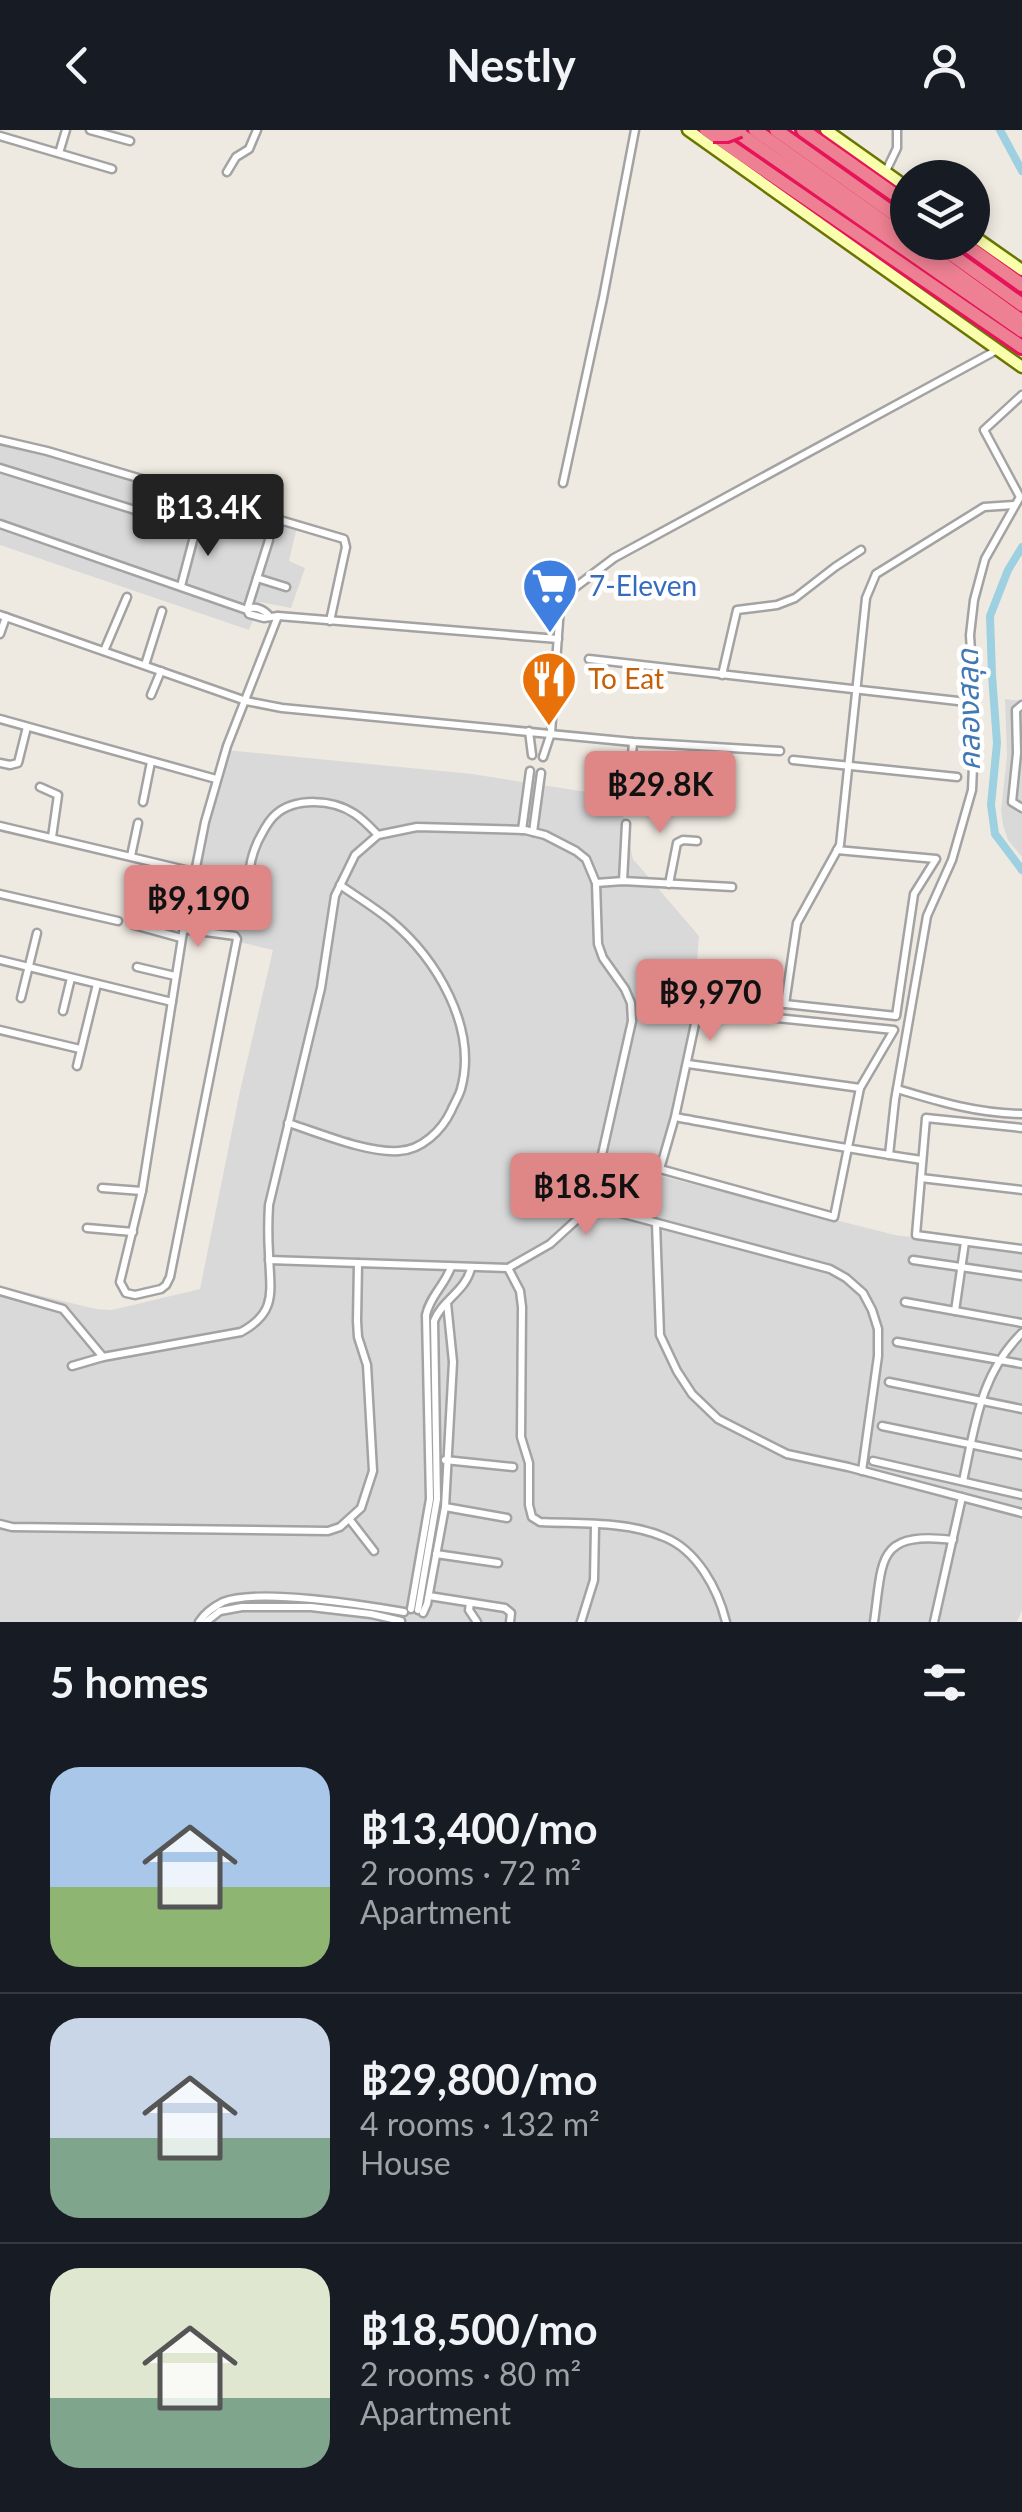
<!DOCTYPE html>
<meta charset="utf-8">
<style>
:root{--surface:#171b24;--page:#242831;--text:#f1f3f6;--muted:#9ea1a6;--line:#363941;--accent:#df8787}
body{margin:0;font-family:Lato,"Noto Sans Thai",sans-serif;background:var(--page);color:var(--text);height:100vh;display:flex;flex-direction:column;font-size:38px;white-space:nowrap}
*{box-sizing:border-box;margin:0}
p{font-size:32px;color:var(--muted)}
.icon{flex:none;width:55px;height:55px;fill:none;stroke:currentColor;stroke-width:2;stroke-linecap:round;stroke-linejoin:round}
.map{position:relative;height:1492px;overflow:hidden}
.details{display:flex;flex-direction:column;background:var(--surface);flex:1}
.details>*{flex:none}
.fabs{position:absolute;left:890px;top:30px;display:grid;gap:20px}
.fabs a{display:grid;place-items:center;width:100px;height:100px;border-radius:50%;background:var(--surface);box-shadow:0 5px 15px #0003;font-size:50px}
.price{position:absolute;translate:-50% -85px;padding:0 22px;border-radius:10px;background:var(--accent);color:#111;font-size:32px;line-height:65px;filter:drop-shadow(0 2px 5px #0008)}
.price::after{content:'';position:absolute;left:50%;top:60px;width:30px;height:22px;margin-left:-15px;background:inherit;clip-path:polygon(0 0,100% 0,50% 100%)}
.price.current{background:#222;color:#fff}
ul{padding:0;list-style:none}
li{display:flex;align-items:center;gap:30px;height:250px;padding:0 50px}
li+li{border-top:2px solid var(--line)}
li span{display:grid;place-items:center;flex:none;width:280px;height:200px;border-radius:30px;color:#555}
li>.icon{margin-inline-start:auto}
span .icon{width:120px;height:120px;fill:#fffc;stroke-width:1}
li b{font-size:42px}
h2{display:flex;justify-content:space-between;align-items:center;height:120px;padding:0 50px;font-size:42px}
header{display:flex;justify-content:space-between;align-items:center;height:130px;padding:0 50px;background:var(--surface);font-size:45px;font-weight:700}
.map>svg:first-child{display:block}
.residential{fill:#dad9d9}
.lines{fill:none;stroke-linecap:round;stroke-linejoin:round}
.canal{stroke:#9dd0e1;stroke-width:8}
.street-casing{stroke:#a3a3a3;stroke-width:11}
.secondary-casing{stroke:#687600;stroke-width:15}
.highway-casing{stroke:#e61459;stroke-width:18}
.street{stroke:#fff;stroke-width:6}
.secondary{stroke:#faffae;stroke-width:10}
.highway{stroke:#ee8093;stroke-width:12}
.highway-bridge-casing{stroke:#e61459;stroke-width:18;stroke-linecap:butt}
.highway-bridge{stroke:#ee8093;stroke-width:12}
.labels{text-anchor:middle;stroke-width:9;stroke-linejoin:round;paint-order:stroke}
.shop-label{font-size:28px;fill:#366cbe;stroke:#fff;text-anchor:start}
.food-label{font-size:28px;fill:#c56008;stroke:#fff;text-anchor:start}
.water-label{font-size:30px;font-style:italic;fill:#4179b4;stroke:#fff}
</style>
<header><svg class="icon" aria-label="back" viewBox="0 0 24 24"><path d="M15 5l-7 7 7 7"/></svg>Nestly<svg class="icon" aria-label="person" viewBox="0 0 24 24"><circle cx="12" cy="8" r="4"/><path d="M4 21q1-7 8-7t8 7"/></svg></header>
<div class="map">
<svg width="1022" height="1492" viewBox="0 0 1022 1492">
<rect width="100%" height="100%" fill="#efeae1"/>
<!-- residential -->
<g class="residential">
<polygon points="0,311 35,319 297,397 289,431 305,438 291,478 260,472 249,500 0,415"/>
<polygon points="1005,569 1022,571 1022,727 1008,710 1003,695 1001,680 1007,626"/>
<polygon points="226,620 472,644 619,667 633,729 699,806 692,894 656,1045 895,1105 1022,1121 1022,1480 1017,1492 0,1492 0,1156 96,1179 112,1180 200,1159 240,961 273,820 183,799 194,742"/>
</g>
<g class="lines">
<!-- canal -->
<g class="canal">
<polyline points="1000,0 1022,41"/>
<polyline points="1022,417 1008,440 990,486 992,545 997,613 991,675 995,704 1022,740"/>
</g>
<!-- street casing -->
<g class="street-casing">
<g id="street">
<polyline points="90,0 130,11"/>
<polyline points="0,6 112,39"/>
<polyline points="59,23 66,0"/>
<polyline points="886,41 897,18 897,0"/>
<polyline points="227,42 236,27 249,19 257,0"/>
<polyline points="0,310 47,321 344,409 346,417 330,491"/>
<polyline points="0,338 196,399 181,456"/>
<polyline points="563,353 603,168 635,0"/>
<polyline points="0,394 247,480 249,484 264,488 278,486 558,509"/>
<polyline points="257,448 286,457"/>
<path d="M248 479C255 476 264 479 269 486"/>
<polyline points="247,480 269,410"/>
<polyline points="0,485 246,571 282,578 633,612 780,621"/>
<polyline points="0,504 6,487"/>
<polyline points="104,521 127,467"/>
<polyline points="589,529 958,571"/>
<polyline points="145,535 162,481"/>
<polyline points="722,545 737,480 777,475 795,468 835,437 861,420"/>
<polyline points="151,565 161,541"/>
<polyline points="1022,575 1016,580 1017,623 1012,672 1022,678"/>
<polyline points="0,589 216,649"/>
<polyline points="529,601 532,625"/>
<polyline points="543,627 551,603 560,477 565,465 614,428 997,220"/>
<polyline points="793,630 957,647"/>
<polyline points="0,633 10,635 18,633 27,597"/>
<polyline points="40,657 58,665 52,707"/>
<polyline points="629,666 633,612"/>
<polyline points="143,672 151,632"/>
<polyline points="0,696 194,742"/>
<polyline points="522,700 530,641"/>
<polyline points="533,702 541,643"/>
<polyline points="131,726 138,693"/>
<polyline points="623,751 626,694"/>
<polyline points="596,753 623,751 732,757"/>
<polyline points="669,754 677,713 683,710 697,711"/>
<polyline points="0,764 118,791"/>
<path d="M252 764C247 744 250 729 258 711 263 702 267 692 275 685 295 667 333 669 355 684 364 690 371 698 378 705"/>
<polyline points="134,795 181,808"/>
<polyline points="183,799 235,806 237,809 170,1147 166,1155 161,1159 135,1165 126,1163 120,1152 142,1061 182,808 205,692 227,616 278,486"/>
<polyline points="0,830 172,872"/>
<polyline points="137,837 175,846"/>
<polyline points="703,865 896,886 914,764 936,729 837,720"/>
<polyline points="21,868 37,803"/>
<polyline points="785,874 797,793 840,715 866,468 876,444 984,377 1014,375"/>
<polyline points="63,881 71,848"/>
<polyline points="0,900 80,919"/>
<polyline points="688,934 860,958"/>
<polyline points="77,936 97,854"/>
<path d="M897 959C940 972 976 983 1022 984"/>
<path d="M675 987 660 1039 834 1087 860 958 894 900 698 880 675 987C757 1002 839 1018 922 1030"/>
<path d="M288 993C320 1003 366 1023 399 1021 422 1020 442 1000 451 981 454 974 459 966 461 959 478 897 436 828 390 790 374 777 356 766 340 755"/>
<polyline points="1022,998 926,988 916,1105 1022,1119"/>
<polyline points="889,1025 895,970 927,786 952,730 972,660 975,590 970,505 974,470 985,429 1020,367 984,300 1022,265"/>
<polyline points="921,1048 1022,1060"/>
<polyline points="102,1058 142,1061"/>
<polyline points="656,1093 660,1205 677,1241 692,1264 718,1289 787,1324 848,1337 1022,1383"/>
<polyline points="87,1098 133,1102"/>
<polyline points="269,1130 508,1138 550,1114 595,1073"/>
<polyline points="913,1130 1022,1146"/>
<path d="M508 1138 520 1161 522 1177 521 1307 529 1333V1375L532 1387 540 1392C580 1394 627 1391 664 1407 697 1420 718 1459 726 1492"/>
<polyline points="0,1161 63,1179 103,1227"/>
<polyline points="905,1172 1022,1193"/>
<polyline points="955,1181 965,1112"/>
<polyline points="897,1212 1022,1234"/>
<path d="M72 1236 103 1227 241 1202C278 1182 270 1161 269 1124 268 1108 268 1092 269 1075L321 858 335 766 355 725 378 705 417 697 525 700 545 705 576 721 586 729 596 753 598 814 603 828 625 859 631 873 632 891 594 1060 595 1073 605 1079 830 1139 846 1148 863 1163 872 1180 878 1199V1226L862 1341"/>
<polyline points="889,1252 1022,1279"/>
<polyline points="882,1296 1022,1325"/>
<polyline points="445,1330 513,1337"/>
<polyline points="873,1331 1022,1365"/>
<path d="M963 1351C975 1296 980 1244 1022 1203"/>
<polyline points="445,1377 507,1388"/>
<polyline points="350,1390 374,1421"/>
<polyline points="0,1394 12,1397 328,1401 340,1397 361,1378 373,1341 367,1235 358,1207 357,1191 358,1133"/>
<polyline points="436,1424 498,1433"/>
<polyline points="429,1466 505,1478 511,1483 510,1492"/>
<polyline points="470,1473 469,1480 477,1492"/>
<path d="M411 1479 430 1369 426 1185C430 1166 445 1155 451 1137"/>
<path d="M418 1480 437 1369 434 1191C442 1170 466 1161 471 1138"/>
<polyline points="423,1483 427,1474 445,1377 453,1232 447,1173"/>
<path d="M199 1492C205 1483 213 1477 223 1472 259 1458 365 1475 404 1482"/>
<polyline points="206,1492 220,1481 242,1477 311,1477 371,1484 401,1491"/>
<polyline points="581,1492 594,1450 595,1396"/>
<path d="M874 1492C883 1429 876 1401 953 1410"/>
<polyline points="934,1492 962,1367"/>
</g>
</g>
<!-- secondary casing -->
<g class="secondary-casing">
<g id="secondary">
<polyline points="688,0 1022,237"/>
<polyline points="826,0 908,58"/>
<polyline points="972,105 1022,140"/>
</g>
</g>
<!-- highway casing -->
<g class="highway-casing">
<g id="highway">
<polyline points="706,0 1022,217"/>
<polyline points="734,0 1022,201"/>
<polyline points="755,0 908,109"/>
<polyline points="776,0 908,94"/>
<polyline points="803,0 908,74"/>
<polyline points="913,112 1022,191"/>
<polyline points="934,112 1022,175"/>
<polyline points="962,112 1022,155"/>
</g>
</g>
<!-- street -->
<use href="#street" class="street"/>
<!-- secondary -->
<use href="#secondary" class="secondary"/>
<!-- highway -->
<use href="#highway" class="highway"/>
<!-- highway-bridge casing -->
<g class="highway-bridge-casing">
<polyline id="highway-bridge" points="713,5 727,5 740,0"/>
</g>
<!-- highway-bridge -->
<use href="#highway-bridge" class="highway-bridge"/>
</g>
<!-- icons -->
<defs>
<g id="supermarket-pin" transform="scale(2.875)"><path d="M0 17L-7.5 6A9.5 9.5 0 1 1 7.5 6Z" fill="#3f7fe0" stroke="#fff"/><path d="M-6-5.5h2.5l.6 2H6L4.5 2H-2.5L-4.4-4H-6ZM-1.5 3.2a1.3 1.3 0 1 0 .1 0ZM3 3.2a1.3 1.3 0 1 0 .1 0Z" fill="#fff"/></g>
<g id="restaurant-pin" transform="scale(2.875)"><path d="M0 17L-7.5 6A9.5 9.5 0 1 1 7.5 6Z" fill="#e8710a" stroke="#fff"/><path d="M-5-6h1v4h1v-4h1v4h1v-4h1v5L-1.5 .5V6h-2V.5L-5-1ZM5-6V6H3V1.5H1.5Q1.5-4 5-6Z" fill="#fff"/></g>
</defs>
<g fill-rule="evenodd">
<use href="#supermarket-pin" x="550" y="456"/>
<use href="#restaurant-pin" x="549" y="549"/>
</g>
<g class="labels">
<!-- shop labels -->
<g class="shop-label">
<text x="589" y="466">7-Eleven</text>
</g>
<!-- food labels -->
<g class="food-label">
<text x="588" y="559">To Eat</text>
</g>
<!-- water labels -->
<g class="water-label">
<text transform="translate(969 580) rotate(-91)" y="10">คลองสลุด</text>
</g>
</g>
</svg>
<div class="fabs">
<a><svg class="icon" aria-label="layers" viewBox="0 0 24 24"><path d="M12 4l9 5-9 5-9-5zM3 14l9 5 9-5"/></svg></a>
</div>
<b class="price current" style="left:208px;top:429px">฿13.4K</b>
<b class="price" style="left:660px;top:706px">฿29.8K</b>
<b class="price" style="left:198px;top:820px">฿9,190</b>
<b class="price" style="left:710px;top:914px">฿9,970</b>
<b class="price" style="left:586px;top:1108px">฿18.5K</b>
</div>
<section class="details">
<h2>5 homes<svg class="icon" aria-label="filters" viewBox="0 0 24 24"><path d="M4 7h16M4 17h16"/><circle cx="9" cy="7" r="2"/><circle cx="15" cy="17" r="2"/></svg></h2>
<ul>
<li><span style="background:linear-gradient(#a9c7e8 60%,#8fb573 0)"><svg class="icon" aria-label="home" viewBox="0 0 24 24"><path d="M3 11l9-7 9 7M6 9v11h12V9"/></svg></span><div><b>฿13,400/mo</b><p>2 rooms · 72 m²</p><p>Apartment</p></div></li>
<li><span style="background:linear-gradient(#c9d6e8 60%,#7fa58c 0)"><svg class="icon" aria-label="home" viewBox="0 0 24 24"><path d="M3 11l9-7 9 7M6 9v11h12V9"/></svg></span><div><b>฿29,800/mo</b><p>4 rooms · 132 m²</p><p>House</p></div></li>
<li><span style="background:linear-gradient(#dfe7d0 65%,#7fa58c 0)"><svg class="icon" aria-label="home" viewBox="0 0 24 24"><path d="M3 11l9-7 9 7M6 9v11h12V9"/></svg></span><div><b>฿18,500/mo</b><p>2 rooms · 80 m²</p><p>Apartment</p></div></li>
</ul>
</section>
